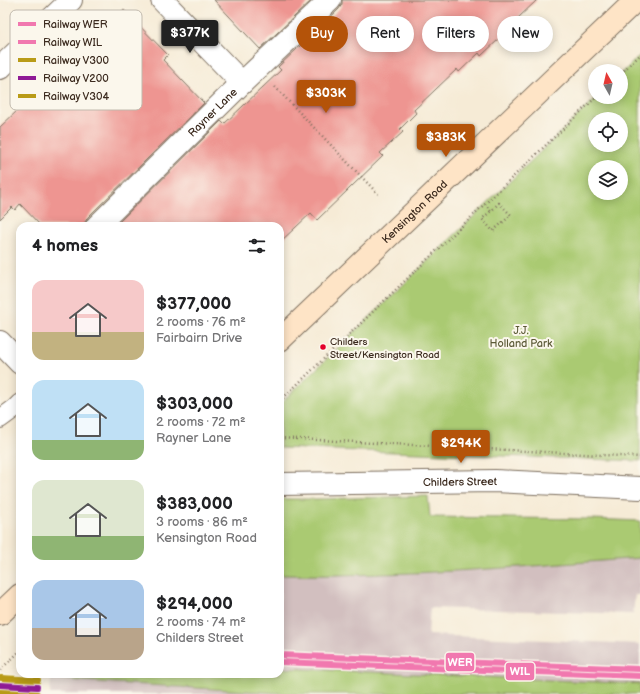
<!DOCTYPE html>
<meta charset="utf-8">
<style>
:root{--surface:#fff;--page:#f6f6f6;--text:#202124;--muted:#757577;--accent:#b45309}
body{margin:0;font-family:"Balsamiq Sans",sans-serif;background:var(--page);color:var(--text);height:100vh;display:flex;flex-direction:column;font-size:15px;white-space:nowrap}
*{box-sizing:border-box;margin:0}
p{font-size:13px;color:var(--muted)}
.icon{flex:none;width:22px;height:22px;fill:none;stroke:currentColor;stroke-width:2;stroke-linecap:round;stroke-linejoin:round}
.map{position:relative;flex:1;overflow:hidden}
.panel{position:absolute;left:16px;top:222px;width:268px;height:456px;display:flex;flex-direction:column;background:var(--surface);border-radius:12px;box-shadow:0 2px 10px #0003}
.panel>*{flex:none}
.top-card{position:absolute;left:296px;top:16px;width:284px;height:36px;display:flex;gap:8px}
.needle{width:26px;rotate:352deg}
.buttons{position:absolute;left:588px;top:64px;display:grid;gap:8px}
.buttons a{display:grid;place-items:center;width:40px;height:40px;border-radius:50%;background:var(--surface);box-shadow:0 2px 10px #0003;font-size:20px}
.price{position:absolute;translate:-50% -34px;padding:0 9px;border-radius:4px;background:var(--accent);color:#fff;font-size:13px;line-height:26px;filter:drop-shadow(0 1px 2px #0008)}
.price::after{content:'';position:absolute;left:50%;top:24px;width:12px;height:9px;margin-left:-6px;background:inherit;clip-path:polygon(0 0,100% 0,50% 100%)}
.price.selected{background:#222;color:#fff}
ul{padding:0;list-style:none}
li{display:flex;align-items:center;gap:12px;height:100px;padding:0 16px}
li span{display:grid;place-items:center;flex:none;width:112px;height:80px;border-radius:12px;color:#555}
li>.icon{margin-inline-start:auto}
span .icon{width:48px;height:48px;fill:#fffc;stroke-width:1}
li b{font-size:17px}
h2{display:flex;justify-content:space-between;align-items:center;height:48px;padding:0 16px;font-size:17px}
.chip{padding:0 14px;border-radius:18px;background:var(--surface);box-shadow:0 2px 10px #0003;font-size:14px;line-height:36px}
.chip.selected{background:var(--accent);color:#fff}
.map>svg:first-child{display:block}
.industrial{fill:#d2bfbf}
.green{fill:#aaca72;stroke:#727a48;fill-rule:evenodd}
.building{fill:#ee9591}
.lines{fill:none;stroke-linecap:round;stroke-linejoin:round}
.lane-casing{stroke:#7c6e5e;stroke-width:20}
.street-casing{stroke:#7c6e5e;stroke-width:24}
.secondary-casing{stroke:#7c6e5e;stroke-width:24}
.path{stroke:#7c6e5e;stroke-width:2.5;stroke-dasharray:1 3;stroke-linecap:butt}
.lane{stroke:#fff;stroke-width:18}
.street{stroke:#fff;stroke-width:22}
.secondary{stroke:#fee4c6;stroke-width:22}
.rail-1-casing{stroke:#fbf7ec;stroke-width:9}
.rail-2-casing{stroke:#fbf7ec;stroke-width:9}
.rail-3-casing{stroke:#fbf7ec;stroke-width:9}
.rail-4-casing{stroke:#fbf7ec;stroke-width:9}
.rail-5-casing{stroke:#fbf7ec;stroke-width:9}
.rail-1{stroke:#f178af;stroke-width:6}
.rail-2{stroke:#f178af;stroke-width:6}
.rail-3{stroke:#b99b17;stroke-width:6}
.rail-4{stroke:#8f1a95;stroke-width:6}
.rail-5{stroke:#b99b17;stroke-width:6}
.bus-dot{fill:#e4002b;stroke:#fbf7ec;stroke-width:1.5}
.labels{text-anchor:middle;stroke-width:4;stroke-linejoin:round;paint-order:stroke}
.bus-label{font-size:10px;fill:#3b2a1e;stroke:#fbf7ec;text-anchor:start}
.street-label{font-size:11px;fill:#3b2a1e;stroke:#fbf7ec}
.park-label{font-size:11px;fill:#5c5a37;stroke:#fbf7ec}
.key{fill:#fbf7ec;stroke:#c1baae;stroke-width:1}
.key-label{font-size:11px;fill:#3b2a1e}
.line-badge{stroke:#fbf7ec;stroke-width:1.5}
.badge-label{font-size:11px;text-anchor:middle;font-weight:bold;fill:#fff}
</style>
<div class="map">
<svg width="640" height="694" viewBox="0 0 640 694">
<rect width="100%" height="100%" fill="#fbf7ec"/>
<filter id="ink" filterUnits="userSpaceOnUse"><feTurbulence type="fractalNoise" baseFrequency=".025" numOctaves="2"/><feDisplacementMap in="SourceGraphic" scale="8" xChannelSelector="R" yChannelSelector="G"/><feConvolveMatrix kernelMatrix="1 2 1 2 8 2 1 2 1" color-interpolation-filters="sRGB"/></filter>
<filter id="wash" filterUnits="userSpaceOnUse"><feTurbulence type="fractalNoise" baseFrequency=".012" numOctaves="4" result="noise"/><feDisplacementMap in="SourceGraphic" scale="16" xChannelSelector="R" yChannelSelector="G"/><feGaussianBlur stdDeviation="0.9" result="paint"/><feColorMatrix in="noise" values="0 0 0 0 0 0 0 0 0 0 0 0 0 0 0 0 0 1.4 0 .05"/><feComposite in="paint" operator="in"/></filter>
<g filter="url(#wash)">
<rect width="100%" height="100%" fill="#f6ebd6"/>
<!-- industrial -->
<polygon class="industrial" points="640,558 640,595 635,595 633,614 430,608 428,635 640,644 640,694 50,694 51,679 49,674 280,674 280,575 388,574 503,568"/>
<!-- green -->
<g class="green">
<path d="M640 55V461L280 448V404L597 97H621V74ZM595 119H621V145H595ZM595 167H621V193H595Z"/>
<path d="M428 496 430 517 592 519 640 521V558C521 567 400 577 280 575V499H316Z"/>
<polygon points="280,668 640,684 640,694 294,694 51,679 49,674 280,674"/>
</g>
<g id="blocks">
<!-- building -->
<g class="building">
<polygon points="214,0 312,0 260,49"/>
<polygon points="342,0 537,0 518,18 522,22 503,40 500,38 481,56 479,53 459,72 457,69 414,110 416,113 400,129 403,132 380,153 383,156 317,220 311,213 280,242 280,226 115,226 221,121 224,124 281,70 278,67 339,9 342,4"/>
<polygon points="124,10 168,55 163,60 204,103 88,217 85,222 85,226 41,226 20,204 15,210 12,207 0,219 0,127"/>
</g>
</g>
</g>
<g filter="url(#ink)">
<use href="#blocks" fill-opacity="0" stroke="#7c6e5e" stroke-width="1"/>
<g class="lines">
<!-- lane casing -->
<g class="lane-casing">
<polyline id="lane" points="0,419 15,408 20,403"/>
</g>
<!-- street casing -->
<g class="street-casing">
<g id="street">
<polyline points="162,0 242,83"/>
<polyline points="0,68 71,0"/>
<path id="s1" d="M97 226 242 83 330 0"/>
<polyline points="0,342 20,363"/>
<path id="s2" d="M280 484 495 481 640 488"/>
</g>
</g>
<!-- secondary casing -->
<g class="secondary-casing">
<g id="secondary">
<path id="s3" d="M280 340 636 0"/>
<polyline points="0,614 20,595"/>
</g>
</g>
<!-- path -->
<g class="path">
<polyline points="621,73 640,55"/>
<polyline points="275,87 378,194"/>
<polyline points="485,204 491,211 499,203 511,215 493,231 482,219 491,211"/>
<polyline points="280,401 596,97"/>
<polyline points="280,438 640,457"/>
<polyline points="0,670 20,651"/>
</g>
<!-- lane -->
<use href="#lane" class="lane"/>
<!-- street -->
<use href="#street" class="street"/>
<!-- secondary -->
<use href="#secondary" class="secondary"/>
<!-- rail-1 casing -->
<g class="rail-1-casing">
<polyline id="rail-1" points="280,655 640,669"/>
</g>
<!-- rail-2 casing -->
<g class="rail-2-casing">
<polyline id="rail-2" points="280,662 640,676"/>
</g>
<!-- rail-3 casing -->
<g class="rail-3-casing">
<polyline id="rail-3" points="0,692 37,694"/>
</g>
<!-- rail-4 casing -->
<g class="rail-4-casing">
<polyline id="rail-4" points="0,685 37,687"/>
</g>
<!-- rail-5 casing -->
<g class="rail-5-casing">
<polyline id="rail-5" points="1,678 38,680"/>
</g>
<!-- rail-1 -->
<use href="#rail-1" class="rail-1"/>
<!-- rail-2 -->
<use href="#rail-2" class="rail-2"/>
<!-- rail-3 -->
<use href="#rail-3" class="rail-3"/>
<!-- rail-4 -->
<use href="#rail-4" class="rail-4"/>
<!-- rail-5 -->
<use href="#rail-5" class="rail-5"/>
</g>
</g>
<!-- markers -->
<circle class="bus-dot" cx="323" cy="347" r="3.5"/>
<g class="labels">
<!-- bus labels -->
<g class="bus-label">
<text x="330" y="345">Childers<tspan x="330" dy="13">Street/Kensington Road</tspan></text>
</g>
<!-- street labels -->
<g class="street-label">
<text dy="4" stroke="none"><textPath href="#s1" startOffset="162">Rayner Lane</textPath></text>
<text dy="4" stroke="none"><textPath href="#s3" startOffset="186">Kensington Road</textPath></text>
<text dy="4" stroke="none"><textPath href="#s2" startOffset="180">Childers Street</textPath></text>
</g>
<!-- park labels -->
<g class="park-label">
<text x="521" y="334">J.J.<tspan x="521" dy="13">Holland Park</tspan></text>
</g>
</g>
<!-- legend -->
<rect x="10" y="10" width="132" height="100" rx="6" class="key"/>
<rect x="18" y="22" width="18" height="4" fill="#f178af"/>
<rect x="18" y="40" width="18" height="4" fill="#f178af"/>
<rect x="18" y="58" width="18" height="4" fill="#b99b17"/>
<rect x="18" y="76" width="18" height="4" fill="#8f1a95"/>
<rect x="18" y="94" width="18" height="4" fill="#b99b17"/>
<g class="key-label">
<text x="43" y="28">Railway WER</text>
<text x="43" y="46">Railway WIL</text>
<text x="43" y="64">Railway V300</text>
<text x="43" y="82">Railway V200</text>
<text x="43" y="100">Railway V304</text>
</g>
<g class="line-badge">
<rect x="445" y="652" width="30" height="20" rx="4" fill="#f178af"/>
<rect x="505" y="662" width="30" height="19" rx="4" fill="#f178af"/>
</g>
<g class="badge-label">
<text x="460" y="666">WER</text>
<text x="520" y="675">WIL</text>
</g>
</svg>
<div class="buttons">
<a><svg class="needle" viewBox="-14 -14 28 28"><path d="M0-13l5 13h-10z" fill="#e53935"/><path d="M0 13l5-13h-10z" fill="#757577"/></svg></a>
<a><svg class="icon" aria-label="locate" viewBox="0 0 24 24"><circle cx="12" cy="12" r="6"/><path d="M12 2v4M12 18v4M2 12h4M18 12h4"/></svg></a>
<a><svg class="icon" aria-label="layers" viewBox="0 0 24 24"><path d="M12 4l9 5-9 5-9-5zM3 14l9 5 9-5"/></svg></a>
</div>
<b class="price selected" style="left:190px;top:54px">$377K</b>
<b class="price" style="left:326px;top:114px">$303K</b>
<b class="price" style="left:446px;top:158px">$383K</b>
<b class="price" style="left:461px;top:464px">$294K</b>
<div class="top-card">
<a class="chip selected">Buy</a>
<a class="chip">Rent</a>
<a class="chip">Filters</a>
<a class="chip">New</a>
</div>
<section class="panel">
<h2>4 homes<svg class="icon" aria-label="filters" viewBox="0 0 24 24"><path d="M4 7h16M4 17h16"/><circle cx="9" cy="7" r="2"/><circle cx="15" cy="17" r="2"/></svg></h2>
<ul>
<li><span style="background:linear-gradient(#f6c9c9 65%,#c2b280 0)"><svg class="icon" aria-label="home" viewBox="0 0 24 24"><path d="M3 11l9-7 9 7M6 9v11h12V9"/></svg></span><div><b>$377,000</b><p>2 rooms · 76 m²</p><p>Fairbairn Drive</p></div></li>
<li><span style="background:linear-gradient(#bfe0f5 75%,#8fb573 0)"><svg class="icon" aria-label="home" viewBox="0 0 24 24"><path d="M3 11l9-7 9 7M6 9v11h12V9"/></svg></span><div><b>$303,000</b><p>2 rooms · 72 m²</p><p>Rayner Lane</p></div></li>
<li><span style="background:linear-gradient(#dfe7d0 70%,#8fb573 0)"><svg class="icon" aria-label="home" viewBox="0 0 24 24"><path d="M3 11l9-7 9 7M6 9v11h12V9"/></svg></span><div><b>$383,000</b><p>3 rooms · 86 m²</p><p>Kensington Road</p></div></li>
<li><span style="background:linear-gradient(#a9c7e8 60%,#b9a48a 0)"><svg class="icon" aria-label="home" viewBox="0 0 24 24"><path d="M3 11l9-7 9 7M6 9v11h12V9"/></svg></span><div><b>$294,000</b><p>2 rooms · 74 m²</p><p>Childers Street</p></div></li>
</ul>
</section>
</div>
